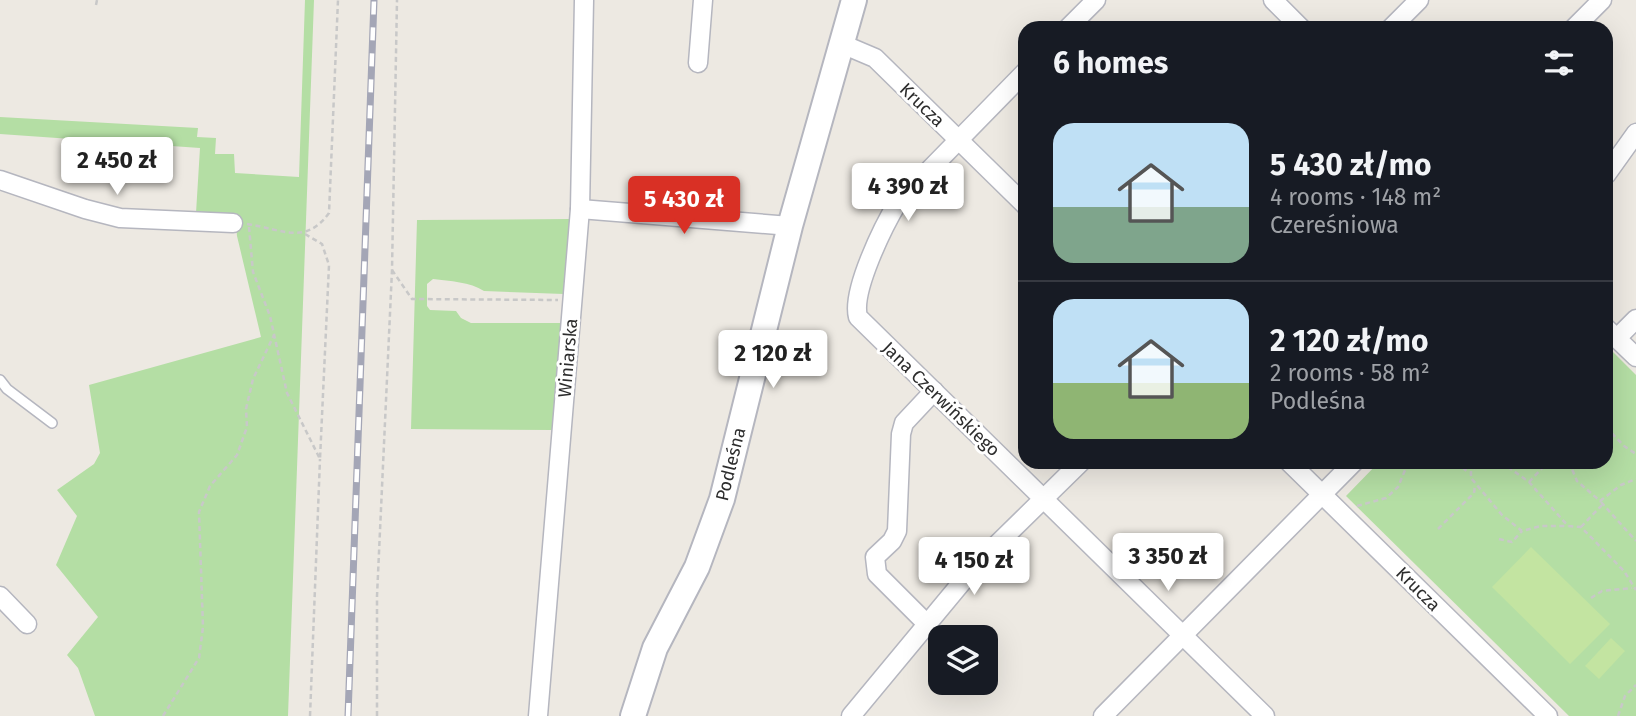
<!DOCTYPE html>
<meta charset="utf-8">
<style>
:root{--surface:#171b24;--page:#242831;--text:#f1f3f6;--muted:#9ea1a6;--line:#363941;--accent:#d93025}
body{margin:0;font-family:"Fira Sans",sans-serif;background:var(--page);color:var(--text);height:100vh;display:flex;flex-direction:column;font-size:26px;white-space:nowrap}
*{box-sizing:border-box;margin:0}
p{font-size:23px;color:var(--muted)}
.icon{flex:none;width:38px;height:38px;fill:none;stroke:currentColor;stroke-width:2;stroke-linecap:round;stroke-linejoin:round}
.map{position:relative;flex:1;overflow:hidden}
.side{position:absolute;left:1018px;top:21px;width:595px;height:448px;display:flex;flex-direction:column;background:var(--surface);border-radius:21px;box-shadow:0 7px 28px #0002}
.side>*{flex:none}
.fabs{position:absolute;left:928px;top:625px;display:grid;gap:14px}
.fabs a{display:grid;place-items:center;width:70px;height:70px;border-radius:14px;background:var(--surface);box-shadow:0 7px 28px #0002;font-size:35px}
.price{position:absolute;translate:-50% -60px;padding:0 16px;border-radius:7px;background:#fff;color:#222;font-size:23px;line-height:46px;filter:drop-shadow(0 2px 4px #0008)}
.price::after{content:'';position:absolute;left:50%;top:42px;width:21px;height:16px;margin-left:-10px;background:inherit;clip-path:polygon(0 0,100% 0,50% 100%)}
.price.on{background:var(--accent);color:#fff}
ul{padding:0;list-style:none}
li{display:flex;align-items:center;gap:21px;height:175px;padding:0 35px}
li+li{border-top:2px solid var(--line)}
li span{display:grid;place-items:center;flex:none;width:196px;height:140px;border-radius:21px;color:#555}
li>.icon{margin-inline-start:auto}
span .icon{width:84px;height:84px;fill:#fffc;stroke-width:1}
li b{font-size:30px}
h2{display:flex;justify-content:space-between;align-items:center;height:84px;padding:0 35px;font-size:30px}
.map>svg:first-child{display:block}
.green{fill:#b4dea4}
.pitch{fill:#c3e4a1}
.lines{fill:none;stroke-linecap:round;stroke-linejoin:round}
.lane-casing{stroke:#b5b6bf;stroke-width:12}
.street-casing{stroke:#b5b6bf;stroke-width:21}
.secondary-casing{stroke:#b5b6bf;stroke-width:28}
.path{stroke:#c8c8c8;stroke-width:2.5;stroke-dasharray:5 3.5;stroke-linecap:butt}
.lane{stroke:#fff;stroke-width:9}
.street{stroke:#fff;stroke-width:18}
.secondary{stroke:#fff;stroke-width:24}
.rail-casing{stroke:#a4a6b6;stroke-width:7}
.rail{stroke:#fff;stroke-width:4.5;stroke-dasharray:13;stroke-linecap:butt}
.labels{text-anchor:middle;stroke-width:6;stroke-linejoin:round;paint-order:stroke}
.street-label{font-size:18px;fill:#2d2d2d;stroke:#fff}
</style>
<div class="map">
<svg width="1636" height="716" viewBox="0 0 1636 716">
<rect width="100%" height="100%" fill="#ede9e2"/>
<!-- green -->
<g class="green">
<polygon points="305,0 314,0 288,716 95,716 78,668 67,655 98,617 56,565 77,516 57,490 94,464 100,453 89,385 261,337 237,236 235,213 196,213 200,148 0,134 0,117 198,128 197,137 216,138 215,154 234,154 235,173 299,177"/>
<path d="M570 219 564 294 484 291C470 282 450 281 433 279L427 284V306L430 310 456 311 461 318 471 323H561L552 430 411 429 417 220Z"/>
<polygon points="1607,346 1636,375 1636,716 1569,716 1346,496 1379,462 1606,462"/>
</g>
<!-- pitch -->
<g class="pitch">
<polygon points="1531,547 1610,624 1570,664 1492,587"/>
<polygon points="1611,638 1625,651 1599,679 1585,666"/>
</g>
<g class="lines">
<!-- lane casing -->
<g class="lane-casing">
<polyline id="lane" points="0,380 7,389 52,423"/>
</g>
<!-- street casing -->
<g class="street-casing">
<g id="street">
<polyline points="1273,0 1301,28"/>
<polyline points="1068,28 1096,0"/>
<polyline points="1391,28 1419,0"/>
<polyline points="1574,28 1602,0"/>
<polyline points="842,44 875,58 1026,206"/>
<polyline points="698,63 703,0"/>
<path d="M1026 71 898 202C884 225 851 291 858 317L1265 716"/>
<polyline points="1606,175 1636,133"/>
<polyline points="0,180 85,209 120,218 233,223"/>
<polyline points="580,209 790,226"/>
<polyline points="1606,328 1636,357"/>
<polyline points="1617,338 1636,319"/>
<polyline points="1289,462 1548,716"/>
<polyline points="0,596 27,624"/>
<polyline points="927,624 877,574 875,557 892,541 897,531 901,434 904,423 934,391"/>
<polyline points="538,716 580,209 584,0"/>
<polyline points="851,716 977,564 1081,462"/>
<polyline points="1103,716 1354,462"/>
</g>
</g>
<!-- secondary casing -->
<g class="secondary-casing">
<g id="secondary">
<path id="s1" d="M633 716 655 648 697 567 722 499 790 226 854 0"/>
</g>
</g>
<!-- path -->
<g class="path">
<polyline points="96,5 97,0"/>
<path d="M247 224C282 229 305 246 329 213L338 0"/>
<polyline points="249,227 253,272 270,316 287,393 320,459 329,265 322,244 305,234"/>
<polyline points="392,270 412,299 558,300"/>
<polyline points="1606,427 1624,446 1636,454"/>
<polyline points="1456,462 1469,473"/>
<polyline points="1485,462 1471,470 1471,478 1502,515 1522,531 1541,526 1568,526"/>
<polyline points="1501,462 1529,482 1568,526 1581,527 1624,571 1636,590"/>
<polyline points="1569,462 1577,481 1600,501 1621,485 1636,479"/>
<polyline points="1529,482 1548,462"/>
<polyline points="1601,502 1636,541"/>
<polyline points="1357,506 1386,498 1398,487 1408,463"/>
<polyline points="1581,527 1602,505"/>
<polyline points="1438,529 1474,493 1475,486"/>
<polyline points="1499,539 1512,542 1522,531"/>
<polyline points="1591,598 1602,591 1632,588"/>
<polyline points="163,716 199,658 203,627 199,512 210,486 237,455 247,427 246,409 253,379 274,335"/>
<polyline points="310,716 320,459"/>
<polyline points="377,716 377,596 392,270 397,0"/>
<polyline points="1618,716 1625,696 1636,685"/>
</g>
<!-- lane -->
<use href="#lane" class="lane"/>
<!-- street -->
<use href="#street" class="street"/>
<!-- secondary -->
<use href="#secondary" class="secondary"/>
<!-- rail casing -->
<g class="rail-casing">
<polyline id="rail" points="348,716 374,0"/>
</g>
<!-- rail -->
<use href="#rail" class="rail"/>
</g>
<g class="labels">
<!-- street labels -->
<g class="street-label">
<text transform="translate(922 105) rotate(44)" y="6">Krucza</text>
<text transform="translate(568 358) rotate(-85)" y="6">Winiarska</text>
<text transform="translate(941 399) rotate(44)" y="6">Jana Czerwińskiego</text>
<text dy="6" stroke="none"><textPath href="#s1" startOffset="271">Podleśna</textPath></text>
<text transform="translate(1418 589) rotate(45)" y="6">Krucza</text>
</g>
</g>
</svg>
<div class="fabs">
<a><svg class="icon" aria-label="layers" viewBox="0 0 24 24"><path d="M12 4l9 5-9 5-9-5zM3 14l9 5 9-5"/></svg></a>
</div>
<b class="price" style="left:117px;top:197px">2 450 zł</b>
<b class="price" style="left:908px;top:223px">4 390 zł</b>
<b class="price on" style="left:684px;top:236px">5 430 zł</b>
<b class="price" style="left:773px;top:390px">2 120 zł</b>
<b class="price" style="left:1168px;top:593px">3 350 zł</b>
<b class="price" style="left:974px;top:597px">4 150 zł</b>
<section class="side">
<h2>6 homes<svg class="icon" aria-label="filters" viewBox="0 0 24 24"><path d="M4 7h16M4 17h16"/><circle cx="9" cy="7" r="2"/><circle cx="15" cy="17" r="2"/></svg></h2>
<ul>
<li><span style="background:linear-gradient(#bfe0f5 60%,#7fa58c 0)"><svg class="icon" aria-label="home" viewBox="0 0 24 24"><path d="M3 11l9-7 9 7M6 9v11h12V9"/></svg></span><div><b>5 430 zł/mo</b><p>4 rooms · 148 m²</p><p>Czereśniowa</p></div></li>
<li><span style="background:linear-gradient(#bfe0f5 60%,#8fb573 0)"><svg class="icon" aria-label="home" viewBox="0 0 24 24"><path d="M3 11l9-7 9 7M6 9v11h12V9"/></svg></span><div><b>2 120 zł/mo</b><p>2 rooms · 58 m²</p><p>Podleśna</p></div></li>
</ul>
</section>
</div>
